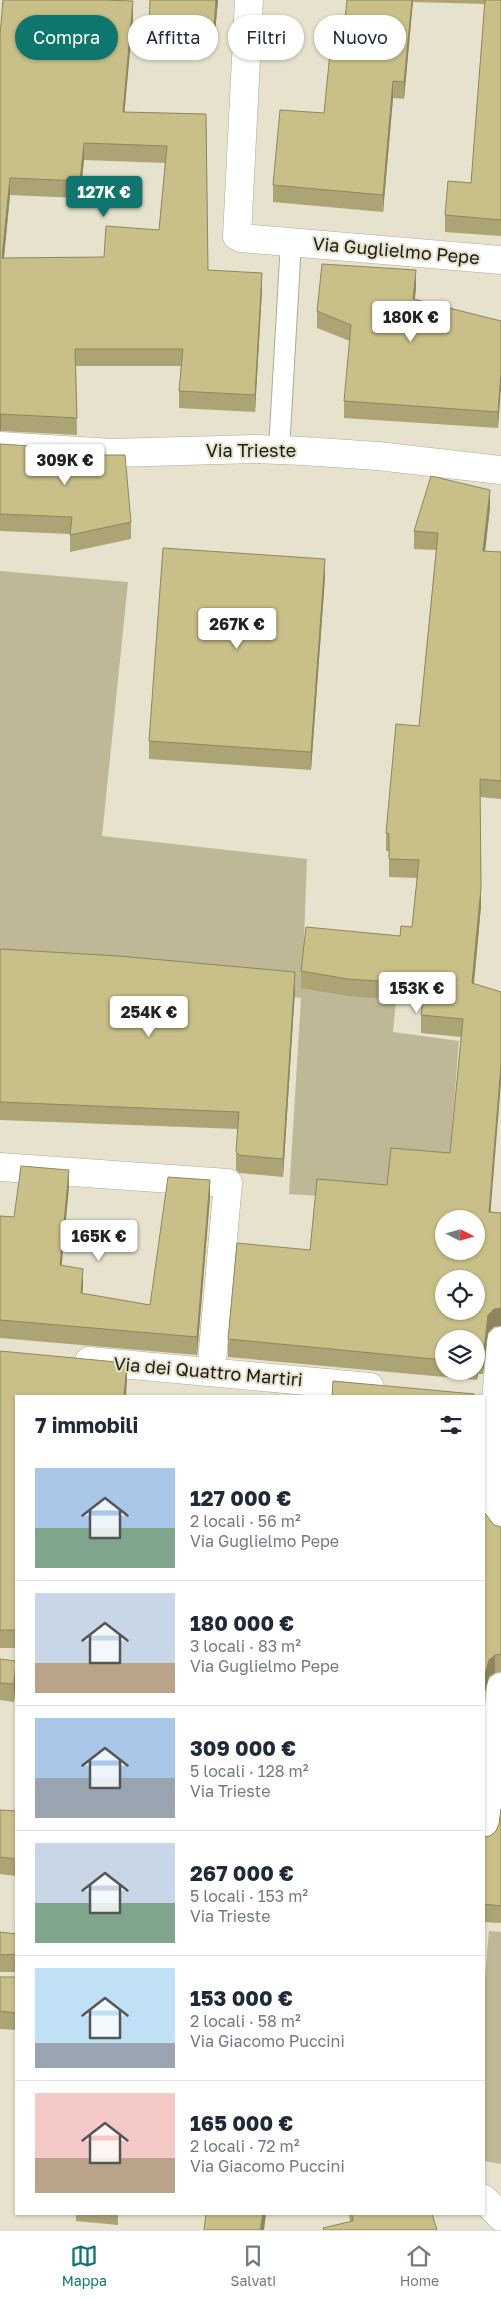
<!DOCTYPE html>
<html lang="it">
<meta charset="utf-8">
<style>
:root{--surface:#fff;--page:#f6f6f7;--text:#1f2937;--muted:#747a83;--line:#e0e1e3;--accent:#0f766e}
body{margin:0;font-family:"Golos Text",sans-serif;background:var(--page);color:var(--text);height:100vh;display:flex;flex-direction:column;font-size:19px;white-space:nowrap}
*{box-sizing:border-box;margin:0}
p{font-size:16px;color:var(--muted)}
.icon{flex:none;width:28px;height:28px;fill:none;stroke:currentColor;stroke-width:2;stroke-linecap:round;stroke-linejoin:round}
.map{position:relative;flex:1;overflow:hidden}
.panel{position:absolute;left:15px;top:1395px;width:470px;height:820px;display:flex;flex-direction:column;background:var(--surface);border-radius:0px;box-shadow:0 1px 4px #0004}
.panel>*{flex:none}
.banner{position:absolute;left:15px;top:15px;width:471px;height:45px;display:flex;gap:10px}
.needle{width:32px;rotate:96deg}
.controls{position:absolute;left:435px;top:1210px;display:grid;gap:10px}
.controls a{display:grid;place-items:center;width:50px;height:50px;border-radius:50%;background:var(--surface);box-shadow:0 1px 4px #0004;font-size:25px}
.price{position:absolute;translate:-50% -42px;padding:0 11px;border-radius:5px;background:#fff;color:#222;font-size:16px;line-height:32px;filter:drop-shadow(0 1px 2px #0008)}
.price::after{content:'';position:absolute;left:50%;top:30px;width:15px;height:11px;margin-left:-8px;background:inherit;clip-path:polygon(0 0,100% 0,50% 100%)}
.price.active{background:var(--accent);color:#fff}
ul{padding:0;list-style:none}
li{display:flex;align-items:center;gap:15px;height:125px;padding:0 20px}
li+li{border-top:1px solid var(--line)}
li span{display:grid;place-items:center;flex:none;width:140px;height:100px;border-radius:0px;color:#555}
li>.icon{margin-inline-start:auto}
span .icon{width:60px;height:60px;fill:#fffc;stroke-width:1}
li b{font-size:21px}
h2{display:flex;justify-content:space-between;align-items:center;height:60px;padding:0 20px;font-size:21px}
.pill{padding:0 18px;border-radius:22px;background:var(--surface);box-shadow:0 1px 4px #0004;font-size:18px;line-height:45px}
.pill.active{background:var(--accent);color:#fff}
.tabs{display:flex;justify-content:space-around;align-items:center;height:70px;border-top:1px solid var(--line);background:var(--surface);font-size:14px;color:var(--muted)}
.tabs a{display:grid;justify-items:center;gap:2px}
.tabs .active{color:var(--accent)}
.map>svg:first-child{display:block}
.green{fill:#beb896}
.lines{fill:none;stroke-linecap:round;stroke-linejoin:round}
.lane-casing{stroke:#aeaa96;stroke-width:22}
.street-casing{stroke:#aeaa96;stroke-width:29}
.secondary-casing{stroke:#aeaa96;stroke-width:29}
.lane{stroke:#fff;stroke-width:20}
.street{stroke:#fff;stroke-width:28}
.secondary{stroke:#fff;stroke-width:28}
.wall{fill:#ada475;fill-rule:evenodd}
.shaded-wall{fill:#8d865f}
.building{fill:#c9bf88;stroke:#8d865f;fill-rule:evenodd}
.labels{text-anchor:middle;stroke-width:4;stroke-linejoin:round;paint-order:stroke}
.street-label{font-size:18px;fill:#1d1c14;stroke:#e6e2cd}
</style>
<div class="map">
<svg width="501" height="2230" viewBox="0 0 501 2230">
<rect width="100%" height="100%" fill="#e6e2cd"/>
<!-- green -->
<g class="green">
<polygon points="0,571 128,582 102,836 307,859 304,939 401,947 393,1032 459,1041 448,1177 394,1201 289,1194 301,998 0,967"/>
<polygon points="489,1931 501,1932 501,2164 484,2161 484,1988"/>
</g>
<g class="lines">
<!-- lane casing -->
<g class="lane-casing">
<polyline id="lane" points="279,450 291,242"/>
</g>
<!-- street casing -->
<g class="street-casing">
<g id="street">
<polyline points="249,0 237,236 241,238 501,260"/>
<polyline points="0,446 112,453 256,449 303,451 378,456 501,470"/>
<polyline points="0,1167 228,1183 211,1372"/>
<polyline points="501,1341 488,1500 490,1512 501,1529"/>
<polyline points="89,1361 370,1387"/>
<polyline points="484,1839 501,1687"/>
<polyline points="484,2199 501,2217"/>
</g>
</g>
<!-- secondary casing -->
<g class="secondary-casing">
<polyline id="secondary" points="497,1398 501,1399"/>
</g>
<!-- lane -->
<use href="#lane" class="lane"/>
<!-- street -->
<use href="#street" class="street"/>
<!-- secondary -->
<use href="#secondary" class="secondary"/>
</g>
<!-- wall -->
<g class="wall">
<polygon points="150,0 218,0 214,43 149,40"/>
<polygon points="347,0 501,0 501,236 445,232 445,215 471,183 485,4 413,2 404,99 393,98 383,212 273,202 273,185 324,113 343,39"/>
<path d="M133 18 124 112 206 114 208 270 262 290 255 412 179 408V391L181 366H76L77 435 0 431V35ZM84 160 165 163 159 230 104 257 4 258 10 195 80 198Z"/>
<polygon points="416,287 415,299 501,321 498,428 344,418 344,401 350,341 317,328 317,311"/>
<polygon points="0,444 77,455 131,522 131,539 70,552 70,534 0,531"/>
<path d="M490 507 485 551 501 552V799L480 797 481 906 474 984 491 1212 494 1327 488 1333 483 1374H478L477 1380 228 1357V1339L310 1250 387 1185 450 1153 461 1037 421 1033V1015L423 1002 348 996 301 988V971L400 936 412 927 417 878 389 877V851H386V833L419 726 436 550 414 549V531ZM444 1339H476V1371H444Z"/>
<polygon points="325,577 311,770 149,759 149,741"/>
<polygon points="0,949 295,990 283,1177 239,1173 236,1170 236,1152 238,1129 0,1120"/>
<polygon points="69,1187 61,1265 83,1286 82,1294 150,1305 210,1197 197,1355 0,1338 0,1216 14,1217"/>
<polygon points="0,1351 127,1380 16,1396 16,1648 0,1648"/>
<polygon points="484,1512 494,1525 501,1527 501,1672 495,1673 489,1677 485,1692 484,1692"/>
<polygon points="0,1659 16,1678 14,1702 0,1700"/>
<polygon points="501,1809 501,1923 484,1922 484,1837 490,1836 496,1831 499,1824"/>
<polygon points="0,1810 16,1811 16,1876 0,1874"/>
<polygon points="0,1932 16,1934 16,1972 0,1972"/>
<polygon points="0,1977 16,1977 16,2030 0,2029"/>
<polygon points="76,2214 118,2214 118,2225 76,2221"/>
<polygon points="349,2214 432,2214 437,2230 323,2230 323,2228 350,2222"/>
</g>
<!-- shaded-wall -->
<g class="shaded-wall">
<polygon points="216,0 218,0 214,43 214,28"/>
<polygon points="412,0 413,0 404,99 404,82"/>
<polygon points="133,1 133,18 123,129 123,112"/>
<polygon points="393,81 393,98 383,212 383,195"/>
<polygon points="84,143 84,160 80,198 80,181"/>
<polygon points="10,178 10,195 2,275 2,258"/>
<polygon points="416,270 416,287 413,315 413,299"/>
<polygon points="262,273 262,290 255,412 255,395"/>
<polygon points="501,373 501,389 498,428 498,412"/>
<polygon points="1,413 1,430 0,431 0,414"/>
<polygon points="490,490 490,507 483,569 483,551"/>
<polygon points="325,559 325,577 311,770 311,752"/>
<polygon points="481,888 481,906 472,1001 472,983"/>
<polygon points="295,972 295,990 283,1177 283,1159"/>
<polygon points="501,1065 501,1083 489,1230 489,1212"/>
<polygon points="69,1170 69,1187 60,1283 60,1265"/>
<polygon points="210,1180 210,1197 197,1355 197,1337"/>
<polygon points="83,1269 83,1286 81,1311 81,1293"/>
<polygon points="501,1308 501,1326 494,1327 488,1333 483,1374 483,1357 488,1315 494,1309"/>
<polygon points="478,1357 478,1374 477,1380 477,1363"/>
<polygon points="127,1363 127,1380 126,1396 124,1396"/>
<polygon points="495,1655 495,1673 489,1677 485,1692 485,1675 489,1660"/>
<polygon points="16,1661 16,1678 14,1702 14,1684"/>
<polygon points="263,2214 266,2214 264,2230 260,2230"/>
</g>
<!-- building -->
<g class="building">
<path d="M3 0H103L133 1 123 112 206 114 208 270 262 273 255 395 179 391 183 349H75L77 418 0 414V35ZM84 143 167 146 159 230 106 226 104 257 2 258 10 178 80 181Z"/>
<polygon points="150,0 216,0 214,28 149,25"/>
<polygon points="347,0 412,0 404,82 393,81 383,195 273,185 280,110 324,113 330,53 343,39"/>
<polygon points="485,0 501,0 501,220 445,215 448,181 471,183"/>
<polygon points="322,264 416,270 413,299 501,321 501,373 498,412 344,401 351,325 317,311"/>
<polygon points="0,444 77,449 77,455 125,455 131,522 70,535 72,517 0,514"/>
<path d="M431 476 490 490 483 551 501 552V781L480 779 481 888 472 983 501 992V1065L489 1212 501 1213V1308L494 1309 488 1315 483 1357H478L477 1363 476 1339H444V1360L228 1339 237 1243 310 1250 317 1179 387 1185 391 1148 450 1153 463 1019 421 1015 425 984 348 979 301 971 306 927 400 936 401 926 412 927 419 860 389 859V834L386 833 396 724 419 726 438 533 414 531ZM444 1219H476V1251H444ZM444 1279H476V1311H444Z"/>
<polygon points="163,548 325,559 311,752 149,741"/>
<polygon points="0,949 119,956 295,972 283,1159 239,1155 236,1152 239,1112 0,1102"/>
<polygon points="21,1166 69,1170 60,1265 83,1269 81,1293 150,1305 168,1177 210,1180 197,1337 0,1320 0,1216 14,1217"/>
<polygon points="0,1351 127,1363 124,1396 16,1396 16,1630 0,1630"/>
<polygon points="333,1381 474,1394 474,1396 332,1396"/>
<polygon points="484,1512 494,1525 501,1527 501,1654 495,1655 489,1660 485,1675 484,1674"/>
<polygon points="0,1659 16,1661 14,1684 0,1683"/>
<polygon points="501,1809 501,1906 484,1904 484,1837 490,1836 496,1831 499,1824"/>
<polygon points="0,1810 16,1811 16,1859 0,1857"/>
<polygon points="0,1932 16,1934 16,1954 0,1955"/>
<polygon points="0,1977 16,1977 16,2013 0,2011"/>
<polygon points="206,2214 263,2214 260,2230 204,2230"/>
<polygon points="352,2214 432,2214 437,2230 324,2230 323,2228 353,2221"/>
</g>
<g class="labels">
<!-- street labels -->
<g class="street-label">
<text transform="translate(396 251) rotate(5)" y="6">Via Guglielmo Pepe</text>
<text x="251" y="457">Via Trieste</text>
<text transform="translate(208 1372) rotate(5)" y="6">Via dei Quattro Martiri</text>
</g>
</g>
</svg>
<div class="controls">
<a><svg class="needle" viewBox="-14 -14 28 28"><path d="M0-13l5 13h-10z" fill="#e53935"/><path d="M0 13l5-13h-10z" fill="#747a83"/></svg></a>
<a><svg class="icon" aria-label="locate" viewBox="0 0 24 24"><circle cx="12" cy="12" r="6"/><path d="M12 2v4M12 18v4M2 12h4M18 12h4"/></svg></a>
<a><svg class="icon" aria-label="layers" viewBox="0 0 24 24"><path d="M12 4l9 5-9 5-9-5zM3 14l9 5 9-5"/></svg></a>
</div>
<b class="price active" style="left:104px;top:218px">127K €</b>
<b class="price" style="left:411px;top:343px">180K €</b>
<b class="price" style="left:65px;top:486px">309K €</b>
<b class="price" style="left:237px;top:650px">267K €</b>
<b class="price" style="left:417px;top:1014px">153K €</b>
<b class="price" style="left:149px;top:1038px">254K €</b>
<b class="price" style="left:99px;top:1262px">165K €</b>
<div class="banner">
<a class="pill active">Compra</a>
<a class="pill">Affitta</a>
<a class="pill">Filtri</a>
<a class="pill">Nuovo</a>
</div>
<section class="panel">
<h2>7 immobili<svg class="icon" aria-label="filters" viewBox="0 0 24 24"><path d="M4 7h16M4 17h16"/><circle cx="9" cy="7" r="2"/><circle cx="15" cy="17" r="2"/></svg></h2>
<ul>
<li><span style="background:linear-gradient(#a9c7e8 60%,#7fa58c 0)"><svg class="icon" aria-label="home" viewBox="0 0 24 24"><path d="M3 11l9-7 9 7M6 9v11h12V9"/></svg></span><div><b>127 000 €</b><p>2 locali · 56 m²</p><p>Via Guglielmo Pepe</p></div></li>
<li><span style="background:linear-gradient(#c9d6e8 70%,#b9a48a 0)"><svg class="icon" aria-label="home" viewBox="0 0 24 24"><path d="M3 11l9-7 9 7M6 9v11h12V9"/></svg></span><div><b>180 000 €</b><p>3 locali · 83 m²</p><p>Via Guglielmo Pepe</p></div></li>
<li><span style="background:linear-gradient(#a9c7e8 60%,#9aa5b1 0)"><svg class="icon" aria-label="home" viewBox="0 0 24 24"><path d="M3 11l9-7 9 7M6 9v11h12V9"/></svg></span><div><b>309 000 €</b><p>5 locali · 128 m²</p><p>Via Trieste</p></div></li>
<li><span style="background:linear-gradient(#c9d6e8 60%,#7fa58c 0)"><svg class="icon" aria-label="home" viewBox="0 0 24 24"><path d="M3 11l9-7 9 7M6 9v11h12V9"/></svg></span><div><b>267 000 €</b><p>5 locali · 153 m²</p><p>Via Trieste</p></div></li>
<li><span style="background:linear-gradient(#bfe0f5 75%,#9aa5b1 0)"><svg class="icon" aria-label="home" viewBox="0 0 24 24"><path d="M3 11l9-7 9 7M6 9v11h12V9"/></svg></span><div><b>153 000 €</b><p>2 locali · 58 m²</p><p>Via Giacomo Puccini</p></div></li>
<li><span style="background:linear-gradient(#f6c9c9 65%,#b9a48a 0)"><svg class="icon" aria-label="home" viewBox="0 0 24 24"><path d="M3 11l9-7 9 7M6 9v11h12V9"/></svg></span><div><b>165 000 €</b><p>2 locali · 72 m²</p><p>Via Giacomo Puccini</p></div></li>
</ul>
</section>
</div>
<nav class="tabs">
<a class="active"><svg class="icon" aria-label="map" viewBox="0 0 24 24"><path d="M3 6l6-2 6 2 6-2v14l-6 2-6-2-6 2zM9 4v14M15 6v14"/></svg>Mappa</a>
<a><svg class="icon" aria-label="saved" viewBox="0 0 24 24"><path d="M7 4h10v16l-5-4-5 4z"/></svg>Salvati</a>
<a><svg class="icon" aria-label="home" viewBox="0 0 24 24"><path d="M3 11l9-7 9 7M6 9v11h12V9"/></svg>Home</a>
</nav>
